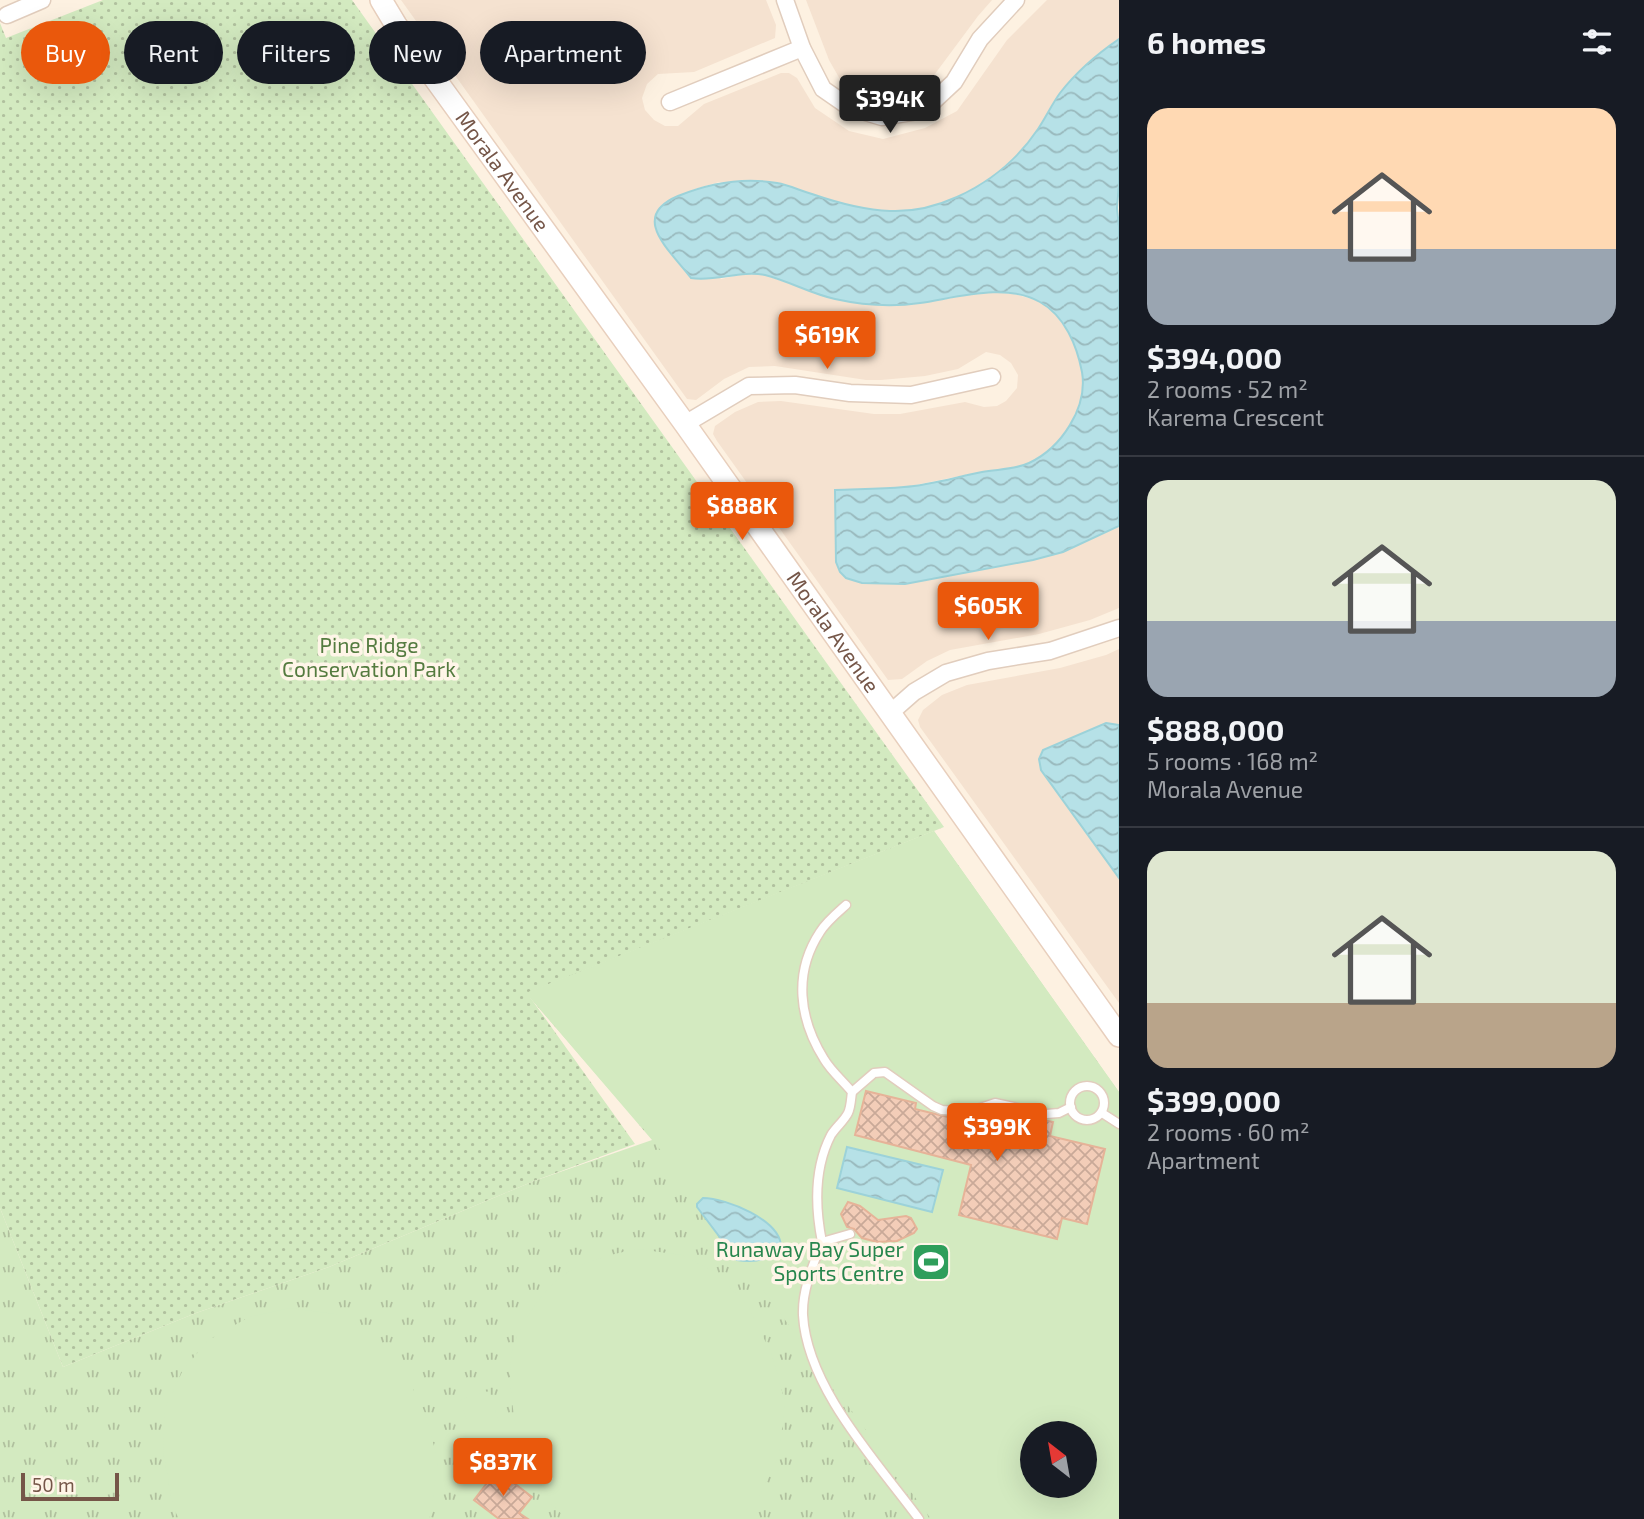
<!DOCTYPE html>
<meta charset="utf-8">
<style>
:root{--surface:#171b24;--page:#20242c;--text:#f1f3f6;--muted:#9ea1a6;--line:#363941;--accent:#ea580c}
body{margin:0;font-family:"Exo 2",sans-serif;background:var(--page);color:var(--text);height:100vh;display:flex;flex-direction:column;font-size:26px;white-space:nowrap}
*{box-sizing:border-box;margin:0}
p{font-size:23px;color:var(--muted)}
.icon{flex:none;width:38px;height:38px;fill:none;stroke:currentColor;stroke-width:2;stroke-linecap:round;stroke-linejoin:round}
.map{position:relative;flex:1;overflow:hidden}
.panel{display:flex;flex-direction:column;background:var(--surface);width:525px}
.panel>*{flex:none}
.hud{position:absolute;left:21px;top:21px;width:665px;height:63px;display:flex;gap:14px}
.needle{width:46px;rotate:329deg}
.controls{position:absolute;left:1020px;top:1421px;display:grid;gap:14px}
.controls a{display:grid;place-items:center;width:77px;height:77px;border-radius:50%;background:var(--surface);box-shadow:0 7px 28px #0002;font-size:35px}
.scale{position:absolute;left:21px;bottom:18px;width:98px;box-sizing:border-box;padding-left:7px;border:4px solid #755648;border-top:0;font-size:19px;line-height:24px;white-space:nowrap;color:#755648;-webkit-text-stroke:5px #fff5e8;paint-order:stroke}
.price{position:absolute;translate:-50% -60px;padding:0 16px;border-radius:7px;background:var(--accent);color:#fff;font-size:23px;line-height:46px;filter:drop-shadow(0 2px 4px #0008)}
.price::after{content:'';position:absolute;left:50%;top:42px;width:21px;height:16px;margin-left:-10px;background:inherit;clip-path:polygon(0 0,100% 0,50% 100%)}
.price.current{background:#222;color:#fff}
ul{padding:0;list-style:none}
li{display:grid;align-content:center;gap:14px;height:371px;padding:0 28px}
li+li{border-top:2px solid var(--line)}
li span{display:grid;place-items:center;height:217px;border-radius:21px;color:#555}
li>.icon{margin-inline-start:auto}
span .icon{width:126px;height:126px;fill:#fffc;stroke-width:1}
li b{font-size:30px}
h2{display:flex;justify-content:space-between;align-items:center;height:84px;padding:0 28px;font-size:30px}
.tag{padding:0 24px;border-radius:32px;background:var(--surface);box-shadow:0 7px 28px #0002;font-size:24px;line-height:63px}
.tag.current{background:var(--accent);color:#fff}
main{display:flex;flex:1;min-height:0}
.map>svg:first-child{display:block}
.residential{fill:#f5e2d0}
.grass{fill:url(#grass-dots)}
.park{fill:url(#park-tufts);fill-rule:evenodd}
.pitch{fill:#d3eac0;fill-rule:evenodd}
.water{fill:url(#water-waves);stroke:#9cd2d9;stroke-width:2}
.building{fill:url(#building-cross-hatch);stroke:#e6b398;stroke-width:2}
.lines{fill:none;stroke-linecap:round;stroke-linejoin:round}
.lane-casing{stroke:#e1cdbd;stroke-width:11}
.street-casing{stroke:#e1cdbd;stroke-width:19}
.secondary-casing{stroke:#e8cfbd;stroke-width:24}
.lane{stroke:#fff;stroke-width:8}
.street{stroke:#fff;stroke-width:16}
.secondary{stroke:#fff;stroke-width:21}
.labels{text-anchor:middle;stroke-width:7;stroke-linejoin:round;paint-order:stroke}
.street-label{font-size:21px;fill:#755648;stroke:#fff5e8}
.park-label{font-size:21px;fill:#547b3f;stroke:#fff5e8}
.leisure-label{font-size:21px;fill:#27864d;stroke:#fff5e8;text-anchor:end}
</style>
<main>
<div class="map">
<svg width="1119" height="1519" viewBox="0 0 1119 1519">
<defs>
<pattern id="grass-dots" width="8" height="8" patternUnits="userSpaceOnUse" patternTransform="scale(1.75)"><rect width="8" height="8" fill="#d3eac0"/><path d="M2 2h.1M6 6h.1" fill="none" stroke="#b0c09e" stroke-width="1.8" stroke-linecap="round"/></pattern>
<pattern id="park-tufts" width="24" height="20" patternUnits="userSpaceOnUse" patternTransform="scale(1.75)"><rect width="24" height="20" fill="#d3eac0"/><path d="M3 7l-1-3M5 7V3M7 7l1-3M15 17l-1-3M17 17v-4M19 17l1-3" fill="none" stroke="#b0c09e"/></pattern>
<pattern id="water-waves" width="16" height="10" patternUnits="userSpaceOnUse" patternTransform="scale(1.75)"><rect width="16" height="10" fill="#b6e1e7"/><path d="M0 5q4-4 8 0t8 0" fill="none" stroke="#99b9bd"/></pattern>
<pattern id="building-cross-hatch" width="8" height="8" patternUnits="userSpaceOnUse" patternTransform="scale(1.75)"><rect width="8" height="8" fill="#f3cdb8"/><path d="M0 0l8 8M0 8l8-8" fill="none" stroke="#c9a998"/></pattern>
</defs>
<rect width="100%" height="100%" fill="#fdf1e1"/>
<!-- residential -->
<g class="residential">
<polygon points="401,0 766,0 776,25 775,38 694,72 658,74 647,84 642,98 645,110 654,120 665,126 678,126 704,104 781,73 789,73 797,78 815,108 849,131 883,139 925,128 957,111 1007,40 1047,0 1119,0 1119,39 1078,72 1060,94 1036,132 1010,164 982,185 955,198 924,208 893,212 858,209 835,202 719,182 695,189 668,201 659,207 721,279 744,274 764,275 834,299 892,305 917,304 986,292 1014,294 1039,301 1054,313 1070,333 1079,355 1083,381 1079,406 1065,434 1050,449 1030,463 1010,469 985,471 905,487 835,490 862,582 906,584 1033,560 1063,552 1119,526 1119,608 1090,620 1039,634 950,650 927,661 902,679 888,680 717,441 713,434 715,426 735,412 758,402 781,401 874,414 900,414 965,402 984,407 997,406 1006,401 1017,388 1018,375 1011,363 1000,355 986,352 958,369 925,376 881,380 866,380 775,366 749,367 724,379 696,400 687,399"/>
<polygon points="806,0 992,0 978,16 929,82 908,96 887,99 862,96 841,81 829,60"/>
<polygon points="1119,649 1119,725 1106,723 1043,750 1039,759 1041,770 1119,878 1119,1003 920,727 918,720 923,710 942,695 967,685 1060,668 1106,655"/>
</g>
<!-- grass -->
<polygon class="grass" points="103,0 352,0 944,827 527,993 635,1144 534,1181 329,1267 196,1313 63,1367 0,1208 0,23 6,38"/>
<!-- park -->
<path class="park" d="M934 831 1119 1092V1519H0V1208L63 1367 196 1313 329 1267 534 1181 652 1140 526 993ZM1032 1433H1085V1486H1032Z"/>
<!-- pitch -->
<g class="pitch">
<path d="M934 831 1119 1092V1519H931L653 1140 526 993ZM1032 1433H1085V1486H1032Z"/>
<path d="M637 1249 682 1255 717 1273 749 1308 772 1355 785 1402 779 1455 758 1499 736 1519H567C558 1510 548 1502 541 1492 518 1461 506 1389 512 1352 516 1330 538 1298 554 1283 576 1262 609 1255 637 1249Z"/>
<polygon points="290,1308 335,1314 370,1332 402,1367 425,1413 438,1461 431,1513 429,1519 179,1519 173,1507 163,1451 165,1409 182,1372 207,1341 249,1317"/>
<polygon points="489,1391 503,1435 475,1444 460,1400"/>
</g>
<!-- water -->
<g class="water">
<path d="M1119 39V184L1117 208 1119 227V526L1063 552 1033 560 905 584 862 583 846 578 840 572 836 562 835 490C858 489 881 489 904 487 931 485 956 477 982 472 998 469 1014 470 1029 463 1061 448 1088 408 1082 372 1077 346 1065 316 1040 302 1006 282 955 298 920 303 893 307 862 305 835 299 811 294 789 281 765 275 740 270 716 282 691 278 671 251 628 217 678 196 710 183 742 177 777 183 789 185 801 191 812 194 838 203 863 210 890 211 913 212 937 206 957 197 990 182 1018 159 1038 129 1046 117 1052 104 1060 93 1077 71 1097 54 1119 39Z"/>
<polygon points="1106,723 1119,725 1119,878 1041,770 1039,759 1043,750"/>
<polygon points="847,1147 943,1170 932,1212 837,1188"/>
<path d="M703 1198C726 1198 781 1220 781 1247 769 1261 754 1263 737 1260L697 1207V1204Z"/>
</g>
<!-- building -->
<g class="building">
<polygon points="866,1091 916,1103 915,1109 985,1126 988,1112 995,1110 1053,1122 1050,1136 1105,1149 1087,1224 1062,1218 1057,1239 959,1215 971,1165 855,1135"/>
<polygon points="848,1202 860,1206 878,1220 906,1216 911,1218 917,1229 914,1233 897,1241 877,1242 862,1238 854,1229 847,1227 841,1214"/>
<polygon points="497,1470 532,1497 519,1513 528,1519 499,1519 474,1500"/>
</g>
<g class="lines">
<!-- lane casing -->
<g class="lane-casing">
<g id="lane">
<circle cx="1087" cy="1103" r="17"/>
<polyline points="852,1092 874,1073 885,1072 933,1106 942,1110 968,1112 995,1103 1046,1114 1059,1113 1071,1107"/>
<polyline points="1102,1113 1119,1124"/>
<path d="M850 1234 822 1242C813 1265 802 1290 803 1315 807 1388 877 1462 919 1519"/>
<path d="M822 1242C815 1207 814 1168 831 1135 836 1127 844 1121 848 1113 851 1107 851 1098 852 1092 843 1081 831 1071 824 1059 799 1019 793 973 820 932 826 922 837 913 846 905"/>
</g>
</g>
<!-- street casing -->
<g class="street-casing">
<g id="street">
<polyline points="785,0 802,48 823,89 849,107 882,117 924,110 954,82 980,39 1016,0"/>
<polyline points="7,15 42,0"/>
<polyline points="670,102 802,48"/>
<polyline points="685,424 749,386 795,385 850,393 911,395 992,377"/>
<polyline points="889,714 914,692 946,673 988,661 1050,651 1119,628"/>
</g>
</g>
<!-- secondary casing -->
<g class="secondary-casing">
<g id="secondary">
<path id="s1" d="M381 0 396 25 685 424 1119 1036"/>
</g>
</g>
<!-- lane -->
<use href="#lane" class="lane"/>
<!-- street -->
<use href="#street" class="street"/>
<!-- secondary -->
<use href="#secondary" class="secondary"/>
</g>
<!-- icons -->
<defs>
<g id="stadium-square" transform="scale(2.0125)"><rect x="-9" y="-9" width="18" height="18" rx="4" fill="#2e9e5b" stroke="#fff5e8"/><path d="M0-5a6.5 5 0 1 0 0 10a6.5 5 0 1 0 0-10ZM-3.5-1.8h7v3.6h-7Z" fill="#fff"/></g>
</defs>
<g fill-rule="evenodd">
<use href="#stadium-square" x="931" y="1262"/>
</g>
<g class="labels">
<!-- street labels -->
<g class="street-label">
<text dy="7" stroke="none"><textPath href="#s1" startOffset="210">Morala Avenue</textPath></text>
<text dy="7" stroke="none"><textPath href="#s1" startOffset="777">Morala Avenue</textPath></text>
</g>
<!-- park labels -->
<g class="park-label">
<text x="369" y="653">Pine Ridge<tspan x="369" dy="24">Conservation Park</tspan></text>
</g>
<!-- leisure labels -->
<g class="leisure-label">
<text x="904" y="1257">Runaway Bay Super<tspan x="904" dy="24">Sports Centre</tspan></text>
</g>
</g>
</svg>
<div class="controls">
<a><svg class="needle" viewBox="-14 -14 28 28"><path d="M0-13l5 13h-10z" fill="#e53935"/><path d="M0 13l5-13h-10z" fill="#9ea1a6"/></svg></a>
</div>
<div class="scale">50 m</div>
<b class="price current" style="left:890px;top:135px">$394K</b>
<b class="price" style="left:827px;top:371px">$619K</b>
<b class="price" style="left:742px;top:542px">$888K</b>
<b class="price" style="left:988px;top:642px">$605K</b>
<b class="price" style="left:997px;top:1163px">$399K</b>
<b class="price" style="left:503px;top:1498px">$837K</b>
<div class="hud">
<a class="tag current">Buy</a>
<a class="tag">Rent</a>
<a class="tag">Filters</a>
<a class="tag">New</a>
<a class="tag">Apartment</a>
</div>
</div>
<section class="panel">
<h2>6 homes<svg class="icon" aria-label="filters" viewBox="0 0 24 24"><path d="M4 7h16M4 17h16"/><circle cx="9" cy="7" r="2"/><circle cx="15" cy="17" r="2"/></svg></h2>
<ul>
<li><span style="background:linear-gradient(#ffd9b3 65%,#9aa5b1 0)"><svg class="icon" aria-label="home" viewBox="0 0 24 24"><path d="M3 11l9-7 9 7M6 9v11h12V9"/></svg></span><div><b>$394,000</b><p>2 rooms · 52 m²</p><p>Karema Crescent</p></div></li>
<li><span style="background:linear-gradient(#dfe7d0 65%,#9aa5b1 0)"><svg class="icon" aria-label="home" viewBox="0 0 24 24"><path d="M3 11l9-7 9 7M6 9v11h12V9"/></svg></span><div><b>$888,000</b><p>5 rooms · 168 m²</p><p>Morala Avenue</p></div></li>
<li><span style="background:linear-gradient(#dfe7d0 70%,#b9a48a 0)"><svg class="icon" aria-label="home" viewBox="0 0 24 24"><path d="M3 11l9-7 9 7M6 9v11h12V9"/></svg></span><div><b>$399,000</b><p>2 rooms · 60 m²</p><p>Apartment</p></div></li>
</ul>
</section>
</main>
